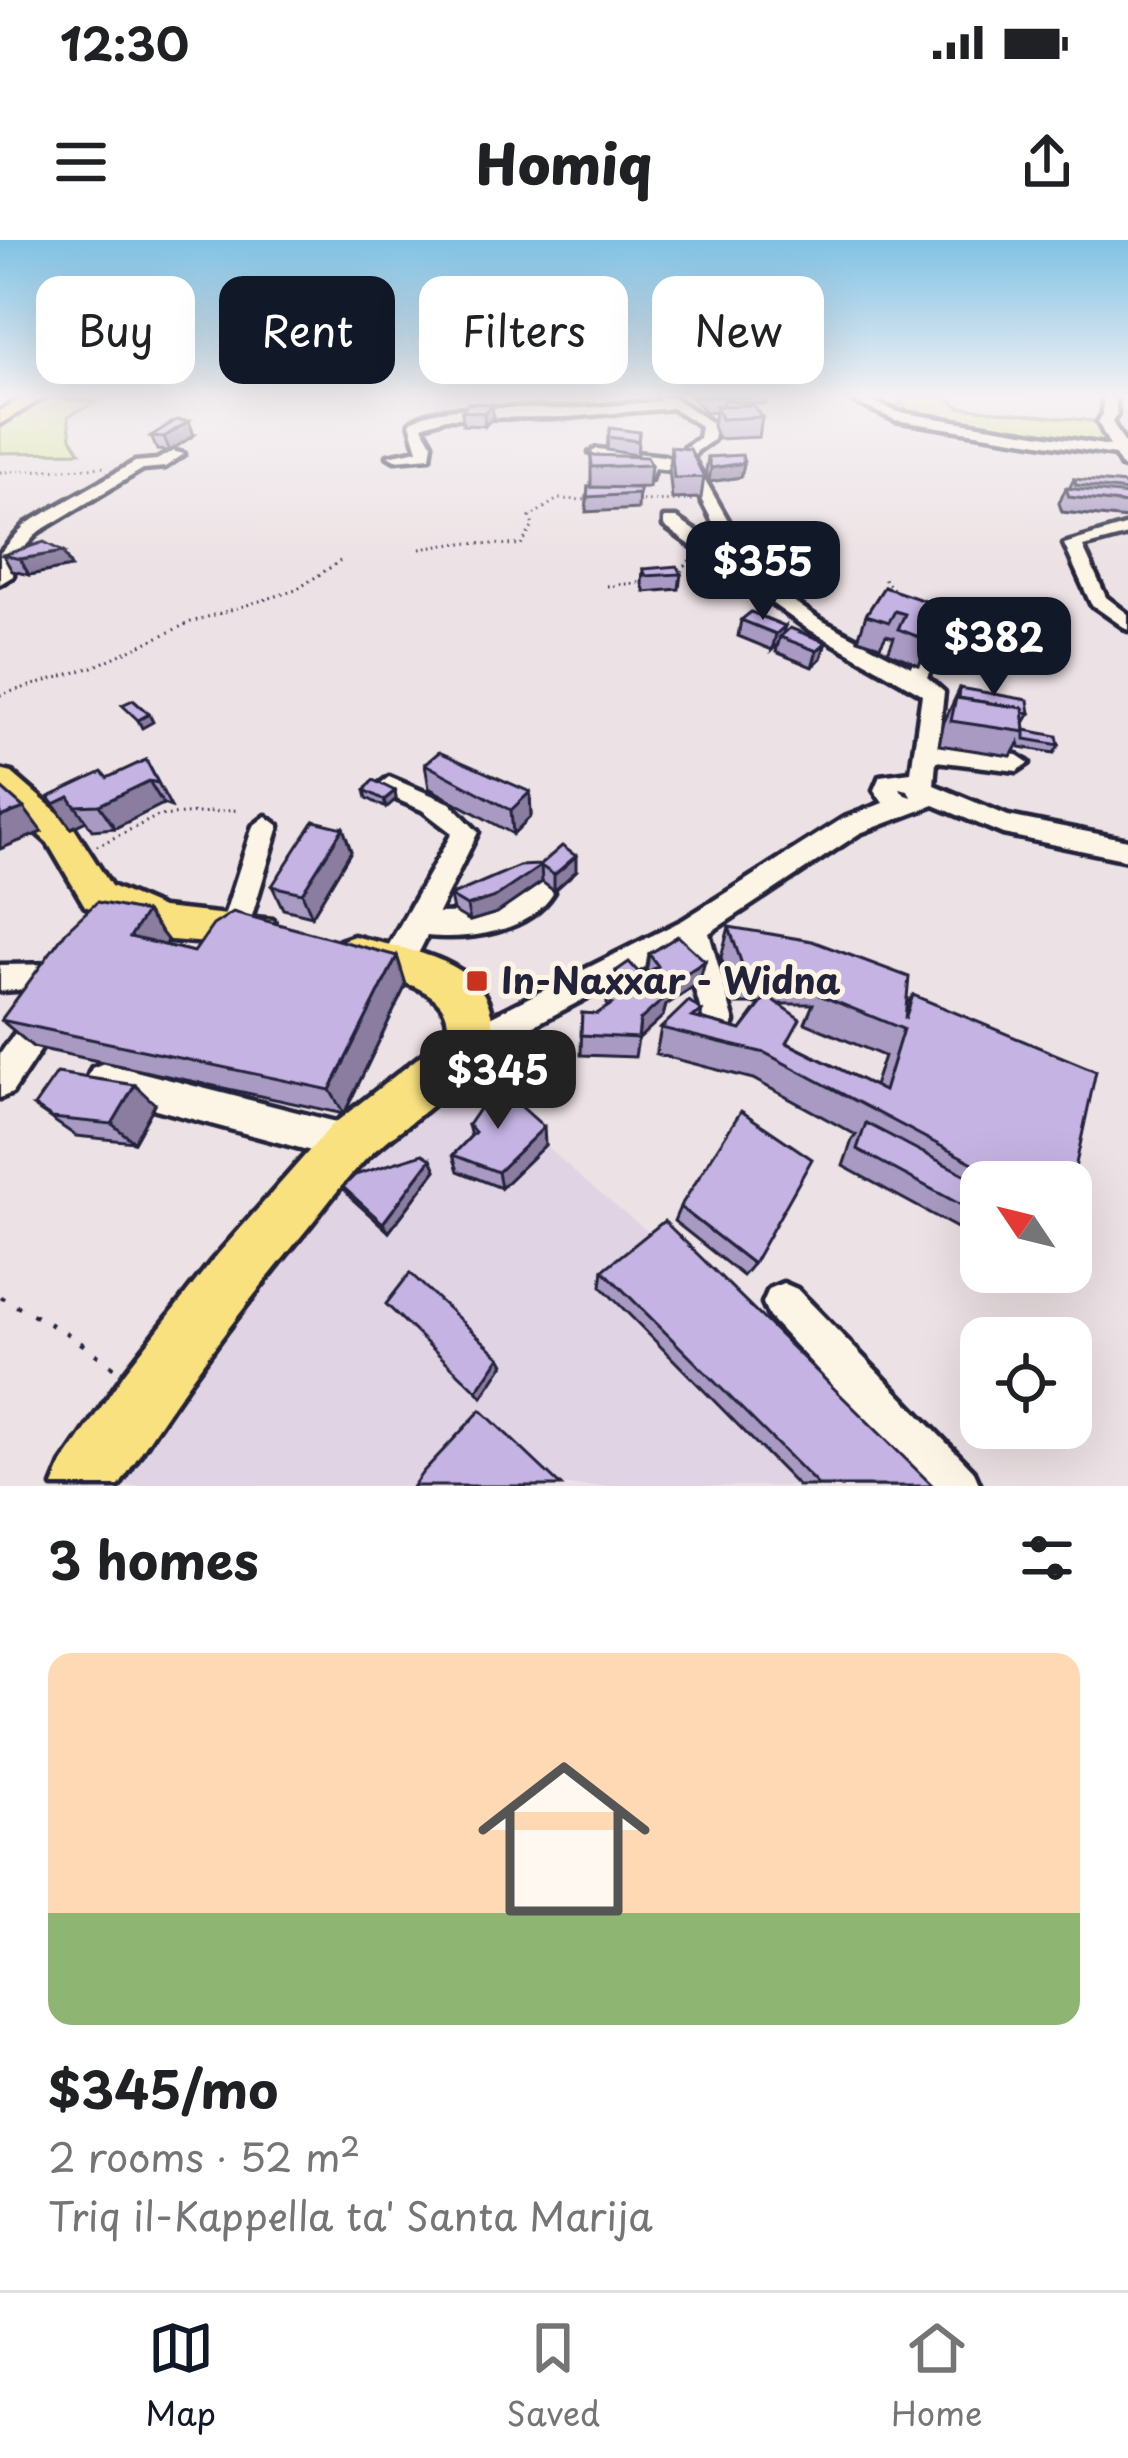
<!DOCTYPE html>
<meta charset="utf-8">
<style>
:root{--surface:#fff;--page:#f6f6f6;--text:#202124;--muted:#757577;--line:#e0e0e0;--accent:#111827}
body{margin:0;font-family:"Playpen Sans",sans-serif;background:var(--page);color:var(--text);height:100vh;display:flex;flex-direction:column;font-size:45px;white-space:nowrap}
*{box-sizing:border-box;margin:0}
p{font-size:39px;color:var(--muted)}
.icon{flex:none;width:66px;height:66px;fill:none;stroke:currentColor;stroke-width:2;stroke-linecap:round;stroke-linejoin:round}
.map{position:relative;height:1246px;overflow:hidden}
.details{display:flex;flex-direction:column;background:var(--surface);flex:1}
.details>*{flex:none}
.guide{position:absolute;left:36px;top:36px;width:1056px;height:108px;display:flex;gap:24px}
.needle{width:78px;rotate:305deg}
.buttons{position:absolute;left:960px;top:921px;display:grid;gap:24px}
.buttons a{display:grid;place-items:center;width:132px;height:132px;border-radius:24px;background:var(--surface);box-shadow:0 12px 48px #0002;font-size:60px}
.price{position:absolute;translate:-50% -102px;padding:0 27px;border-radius:24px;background:var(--accent);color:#fff;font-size:39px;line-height:78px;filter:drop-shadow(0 3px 6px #0008)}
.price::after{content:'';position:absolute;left:50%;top:72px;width:36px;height:27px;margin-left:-18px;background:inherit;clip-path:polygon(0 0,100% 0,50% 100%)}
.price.current{background:#222;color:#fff}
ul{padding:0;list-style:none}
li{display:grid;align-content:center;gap:24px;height:636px;padding:0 48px}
li span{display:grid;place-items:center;height:372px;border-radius:24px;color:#555}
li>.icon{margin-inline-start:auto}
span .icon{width:216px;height:216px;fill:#fffc;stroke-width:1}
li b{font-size:51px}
h2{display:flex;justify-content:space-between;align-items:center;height:144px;padding:0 48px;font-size:51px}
.pill{padding:0 42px;border-radius:24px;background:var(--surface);box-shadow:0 12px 48px #0002;font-size:42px;line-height:108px}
.pill.current{background:var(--accent);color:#fff}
.status{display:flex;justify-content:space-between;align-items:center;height:84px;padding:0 60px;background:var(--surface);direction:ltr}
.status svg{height:33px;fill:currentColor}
header{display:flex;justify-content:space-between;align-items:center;height:156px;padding:0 48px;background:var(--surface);font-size:54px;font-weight:800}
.menu{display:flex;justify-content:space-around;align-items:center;height:168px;border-top:3px solid var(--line);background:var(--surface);font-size:33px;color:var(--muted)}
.menu a{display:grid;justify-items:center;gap:6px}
.menu .current{color:var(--accent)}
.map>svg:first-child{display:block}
.built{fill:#e0d3e4}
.green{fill:#d9e79a;stroke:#7e846a;stroke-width:3}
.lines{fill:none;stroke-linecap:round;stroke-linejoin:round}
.minor-casing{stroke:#22223b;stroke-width:9}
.major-casing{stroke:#22223b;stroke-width:9}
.path-far1{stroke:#22223b;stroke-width:3;stroke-dasharray:1.5 4.5;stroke-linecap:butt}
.path{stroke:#22223b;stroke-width:4.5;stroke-dasharray:4.5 14;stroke-linecap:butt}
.minor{fill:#fcf5e5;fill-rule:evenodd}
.major{fill:#fae180;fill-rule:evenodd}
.wall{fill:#a99ac3;stroke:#22223b;stroke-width:3;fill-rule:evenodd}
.shaded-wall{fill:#8a7d9f;stroke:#22223b;stroke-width:3}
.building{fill:#c5b3e3;stroke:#22223b;stroke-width:3}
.poi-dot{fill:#c8321e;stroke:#fcf5e5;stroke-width:4.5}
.labels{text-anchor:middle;stroke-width:10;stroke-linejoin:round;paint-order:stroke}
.poi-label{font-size:36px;font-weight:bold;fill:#22223b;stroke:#fcf5e5;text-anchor:start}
</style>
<div class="status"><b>12:30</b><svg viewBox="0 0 49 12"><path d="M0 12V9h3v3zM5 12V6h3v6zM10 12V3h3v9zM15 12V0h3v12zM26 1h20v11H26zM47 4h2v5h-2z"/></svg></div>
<header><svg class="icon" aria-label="menu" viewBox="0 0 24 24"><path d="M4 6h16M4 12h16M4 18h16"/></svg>Homiq<svg class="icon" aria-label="share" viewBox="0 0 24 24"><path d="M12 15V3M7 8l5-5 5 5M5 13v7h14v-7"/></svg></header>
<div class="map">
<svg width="1128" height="1246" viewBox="0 0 1128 1246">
<rect width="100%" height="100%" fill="#ece1e4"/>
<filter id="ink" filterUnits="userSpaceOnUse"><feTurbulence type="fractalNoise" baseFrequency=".00833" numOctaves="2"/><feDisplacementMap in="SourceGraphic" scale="24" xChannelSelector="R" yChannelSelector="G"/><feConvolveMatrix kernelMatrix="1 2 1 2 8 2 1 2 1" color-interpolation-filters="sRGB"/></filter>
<g filter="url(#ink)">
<!-- built -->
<polygon class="built" points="462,828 582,939 657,999 905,1246 103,1246 240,1054 350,930"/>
<!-- green -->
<g class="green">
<polygon points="42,157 96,162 68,176 71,198 80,212 0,213 0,185"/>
<polygon points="854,157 945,157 959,167 1102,182 1114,208 912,176 899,159 899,166 891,167 905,175"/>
</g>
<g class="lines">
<!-- minor casing -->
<g class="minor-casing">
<g id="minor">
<path d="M658 157H673L715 185 713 200 697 211 693 219 729 282 716 307 819 379 911 427 934 383H948L951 387 927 437 944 452 938 505 1017 515 1029 523 1017 531 936 521 934 545 1008 576 1128 600V620L1003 594 934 565 860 593 709 693 734 782 729 792 718 796 707 792 683 707 466 821 454 817 450 806 454 795 683 680 842 579 883 563 874 550 880 536 911 532 922 454 805 387 664 286V278H676L704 297 713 282 687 232 654 228 650 240H619V234L638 232 640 222 590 213 597 209 664 216 681 222 684 208 699 198 701 186 672 168 567 177 446 178 422 186 432 203 430 217 395 220 388 216 418 210 410 183C436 159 530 171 567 169 599 167 630 164 661 161ZM899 548 908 550 911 557 905 555Z"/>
<polygon points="844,157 861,157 898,172 1110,206 1098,182 1103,174 1103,157 1115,157 1117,174 1112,182 1128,209 1128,228 1122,227 1115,215 895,180"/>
<polygon points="172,211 184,214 165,227 143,229 38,292 14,319 13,336 0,344 0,313 26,284 135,222 157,220"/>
<polygon points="1128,285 1128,295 1083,307 1106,357 1128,374 1128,390 1091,364 1064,304"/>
<path d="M389 537 450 563 478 592 438 673 483 672 540 641 550 644 554 652C529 693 469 700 427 696 417 715 408 742 382 733L378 724 452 593 422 570 380 552 377 546Z"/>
<polygon points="266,576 279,586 248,689 244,697 234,701 224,697 220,689 253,586"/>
<polygon points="68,724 79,728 83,737 79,746 0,751 0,725"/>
<polygon points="46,761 57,765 62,775 57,785 12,853 0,858 0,814 35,765"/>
<polygon points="104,823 348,885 361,890 366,903 361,916 348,921 104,855 92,850 87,839 92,828"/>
<polygon points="783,1043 797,1049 973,1230 980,1246 926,1246 769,1077 763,1063 769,1049"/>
</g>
</g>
<!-- major casing -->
<g class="major-casing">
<g id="major">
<polygon points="23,157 44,157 0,184 0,171"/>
<polygon points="0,530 12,533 72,585 111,646 162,668 273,680 278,691 273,702 259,707 158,699 85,666 48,603 0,560"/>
<path d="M354 696C402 710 486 717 492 780 496 830 400 886 367 918 343 941 323 970 302 995 236 1075 175 1158 119 1246H53L62 1224 126 1131 211 1022 331 886 447 795C458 743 376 737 340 725L334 713 340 701Z"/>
</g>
</g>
<!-- path-far1 -->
<g class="path-far1">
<polyline points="54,158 96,161"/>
<polyline points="0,232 106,227"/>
<polyline points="636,261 693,260"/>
<polyline points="420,309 459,303 521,305 533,286 530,277 558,259 591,260"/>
<polyline points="678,336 690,320"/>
<polyline points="884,339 895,351"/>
<polyline points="607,346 646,342"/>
<polyline points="0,455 93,427 191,382 296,350 340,321"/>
<polyline points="97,606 158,576 238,570"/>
</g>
<!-- path -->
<polyline class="path" points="0,1057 70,1095 116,1129"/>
<!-- minor -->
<use href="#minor" class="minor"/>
<!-- major -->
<use href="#major" class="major"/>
</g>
<!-- wall -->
<g class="wall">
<polygon points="691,157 766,157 765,164 723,160 722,166 762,177 759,197 718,199 713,186 715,172 706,173"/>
<polygon points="492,164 493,177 485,186 463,185 462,171"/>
<polygon points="639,192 637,215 607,210 608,197"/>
<polygon points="194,195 170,211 157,210 151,196"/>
<polygon points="671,207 704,237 701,258 672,259 669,228"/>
<polygon points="591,215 651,225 649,247 615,248 639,248 638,269 586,272 588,247 591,247"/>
<polygon points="708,217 744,223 741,237 709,242 706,231"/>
<polygon points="1074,239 1127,251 1125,255 1128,255 1128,279 1062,272 1059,263 1066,248 1069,249"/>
<polygon points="63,312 71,327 29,335 12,331 3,315"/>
<polygon points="796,328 806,353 796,356 776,350 779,334"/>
<polygon points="643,329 681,334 679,349 645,352 642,344"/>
<polygon points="884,347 939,386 919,425 888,412 894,397 886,395 880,406 858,399 866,375"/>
<polygon points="741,380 783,394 826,402 821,418 812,427 776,412 778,404 772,410 738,396"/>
<polygon points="963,391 996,404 988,420 957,416 955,406"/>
<polygon points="960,448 1030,473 1024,483 1025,490 1059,505 1054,513 1020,507 1019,502 1011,516 939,505 944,482"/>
<polygon points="146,520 171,567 163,564 115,588 92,590 86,581 71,588 49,557 107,538"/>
<polygon points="425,524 530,552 531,576 513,594 429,548"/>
<polygon points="365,550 395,551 396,559 386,568 367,558"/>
<polygon points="343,588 351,611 312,676 283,669 272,646"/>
<polygon points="540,625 576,631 554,651 542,642 497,673 470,681 453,671 450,656"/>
<polygon points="146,672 168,701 165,705 194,712 397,716 406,745 344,874 33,807 1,780"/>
<path d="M729 687 906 765 913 755 1071 942H981L978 974 957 988 843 926 852 900 856 895 753 839 656 814 661 788 702 771 700 779 741 790 760 764H736L721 717ZM779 764H813L805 783 884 816 874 846 788 803Z"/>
<polygon points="649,714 699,743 666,765 663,776 638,799 635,817 581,815 582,773 597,774 607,767 607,760 616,754 614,752 616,731 642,736 646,733"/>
<polygon points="155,864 134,902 76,896 34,867"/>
<polygon points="468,885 545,905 501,948 458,931 453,915 471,896"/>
<polygon points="431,919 436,930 389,992 350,957 343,947"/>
<polygon points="680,967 753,1024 743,1036 674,981"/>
<polygon points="603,1030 933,1246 798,1246 601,1046"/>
</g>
<!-- shaded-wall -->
<g class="shaded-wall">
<polygon points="492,164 493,177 485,186 484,173"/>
<polygon points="189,181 194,195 170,211 164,197"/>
<polygon points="744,223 741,237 709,242 711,228"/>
<polygon points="63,312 71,327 29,335 20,319"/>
<polygon points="810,337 806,353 796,356 800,341"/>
<polygon points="950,363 939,386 919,425 929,401"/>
<polygon points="785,386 782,397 780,397 778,404 772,410 776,394"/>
<polygon points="826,402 821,418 812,427 817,411"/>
<polygon points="149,474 153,482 142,488 138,480"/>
<polygon points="149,541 163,564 115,588 99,565"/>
<polygon points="395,551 396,559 386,568 384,560"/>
<polygon points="530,552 531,576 513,594 511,570"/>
<polygon points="69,557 86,581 71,588 54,564"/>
<polygon points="24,568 42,592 0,609 0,577"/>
<polygon points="343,588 351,611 312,676 302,653"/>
<polygon points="576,616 576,631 554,651 554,635"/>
<polygon points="541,626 542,642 497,673 470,681 467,666"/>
<polygon points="146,672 168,701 153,726 130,697"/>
<polygon points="397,716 406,745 344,874 330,850"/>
<polygon points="705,721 699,743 666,765 663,776 638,799 640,780 668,755 670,744"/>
<polygon points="135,845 155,864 134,902 112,884"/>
<polygon points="544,887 545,905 501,948 498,932"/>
<polygon points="431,919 436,930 389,992 383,983"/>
<polygon points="500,1117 504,1124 482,1157 477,1151"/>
</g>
<!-- building -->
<g class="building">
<polygon points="468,163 492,164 484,173 462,171"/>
<polygon points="753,165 762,177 721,179 716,166"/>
<polygon points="176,180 189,181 164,197 151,196"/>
<polygon points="610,188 639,192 638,201 608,197"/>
<polygon points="671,207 690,209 704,237 674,238"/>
<polygon points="591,215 647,217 651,225 592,227"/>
<polygon points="742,215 744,223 711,228 708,217"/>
<polygon points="1074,239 1125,244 1127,251 1076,245"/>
<polygon points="588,247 639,248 639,254 587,257"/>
<polygon points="1066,248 1128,255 1128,264 1069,257"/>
<polygon points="44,302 63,312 20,319 3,315"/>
<polygon points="677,326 681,334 646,336 643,329"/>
<polygon points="796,328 810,337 800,341 779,334"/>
<polygon points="884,347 928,362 950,363 929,401 898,389 905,374 895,371 889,382 866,375"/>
<polygon points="751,372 785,386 776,394 741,380"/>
<polygon points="790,388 826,402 817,411 780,397"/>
<polygon points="963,391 994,394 996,404 964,400"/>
<polygon points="960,448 1028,460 1030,473 1024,472 1023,468 959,458"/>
<polygon points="956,458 1023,468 1025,492 951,481"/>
<polygon points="133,460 149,474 138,480 122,465"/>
<polygon points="1025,490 1057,496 1059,505 1025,499"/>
<polygon points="439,512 530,552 511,570 425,524"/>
<polygon points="146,520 158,543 149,541 99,565 75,566 69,557 54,564 49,557 102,532 107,538"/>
<polygon points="373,540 395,551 384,560 365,550"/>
<polygon points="0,547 24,568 0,577"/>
<polygon points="314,581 343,588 302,653 272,646"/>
<polygon points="562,606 576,616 554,635 541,626 495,657 467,666 450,656 519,626 540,625"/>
<polygon points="97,662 146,672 130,697 194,712 213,685 233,672 397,716 330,850 1,780 66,691"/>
<polygon points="729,687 812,701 909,737 905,779 913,755 1096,831 1071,947 1071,942 1009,942 765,813 661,788 689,761 702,771 692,777 741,790 767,756 800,779 787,803 884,851 903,789 819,755 827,736 746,736"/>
<polygon points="678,696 705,721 670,744 666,739 659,742 668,755 640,780 638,798 581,795 582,773 597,774 612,764 607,760 629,746 616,731 629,722 642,736 658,726 649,714"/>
<polygon points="57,833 135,845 112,884 52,878 34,866"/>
<polygon points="496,844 544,887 498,932 453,915 475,892 468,885"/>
<polygon points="741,871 812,919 753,1024 680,967"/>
<polygon points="866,883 981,943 981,962 978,974 857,909"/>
<polygon points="423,914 431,919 383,983 343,947 355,935"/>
<polygon points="664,981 933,1246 819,1246 603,1030"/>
<polygon points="410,1033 500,1117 477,1151 386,1064"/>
<polygon points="481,1170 561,1246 413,1246 423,1232"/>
</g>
</g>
<!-- sky -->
<linearGradient id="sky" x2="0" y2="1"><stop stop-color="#80c1e4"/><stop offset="0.47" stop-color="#f6f2f3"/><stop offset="1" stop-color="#f6f2f3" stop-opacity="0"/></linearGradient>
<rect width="1128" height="331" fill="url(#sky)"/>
<!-- markers -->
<rect class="poi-dot" x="465" y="729" width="24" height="24" rx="6"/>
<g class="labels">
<!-- poi labels -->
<g class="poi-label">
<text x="501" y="754">In-Naxxar - Widna</text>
</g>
</g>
</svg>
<div class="buttons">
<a><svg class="needle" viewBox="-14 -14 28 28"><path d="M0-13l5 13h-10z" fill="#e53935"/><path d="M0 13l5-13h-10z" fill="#757577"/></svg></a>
<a><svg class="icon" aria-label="locate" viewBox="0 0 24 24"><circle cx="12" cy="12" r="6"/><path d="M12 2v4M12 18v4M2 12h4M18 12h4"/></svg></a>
</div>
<b class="price" style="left:763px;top:383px">$355</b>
<b class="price" style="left:994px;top:459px">$382</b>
<b class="price current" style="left:498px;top:892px">$345</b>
<div class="guide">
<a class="pill">Buy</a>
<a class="pill current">Rent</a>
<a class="pill">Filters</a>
<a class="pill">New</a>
</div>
</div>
<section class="details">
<h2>3 homes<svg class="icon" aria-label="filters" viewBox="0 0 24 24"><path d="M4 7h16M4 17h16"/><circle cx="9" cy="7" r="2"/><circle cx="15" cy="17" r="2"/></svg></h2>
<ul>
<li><span style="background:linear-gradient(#ffd9b3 70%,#8fb573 0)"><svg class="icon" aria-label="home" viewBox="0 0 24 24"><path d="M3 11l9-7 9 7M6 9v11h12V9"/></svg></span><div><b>$345/mo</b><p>2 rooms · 52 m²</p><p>Triq il-Kappella ta' Santa Marija</p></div></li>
</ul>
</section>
<nav class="menu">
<a class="current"><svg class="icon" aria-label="map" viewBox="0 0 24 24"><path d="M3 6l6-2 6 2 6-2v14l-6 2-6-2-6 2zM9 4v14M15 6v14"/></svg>Map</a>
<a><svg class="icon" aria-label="saved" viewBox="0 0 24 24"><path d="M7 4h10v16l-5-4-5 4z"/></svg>Saved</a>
<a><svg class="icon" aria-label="home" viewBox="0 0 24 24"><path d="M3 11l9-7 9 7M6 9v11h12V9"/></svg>Home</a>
</nav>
